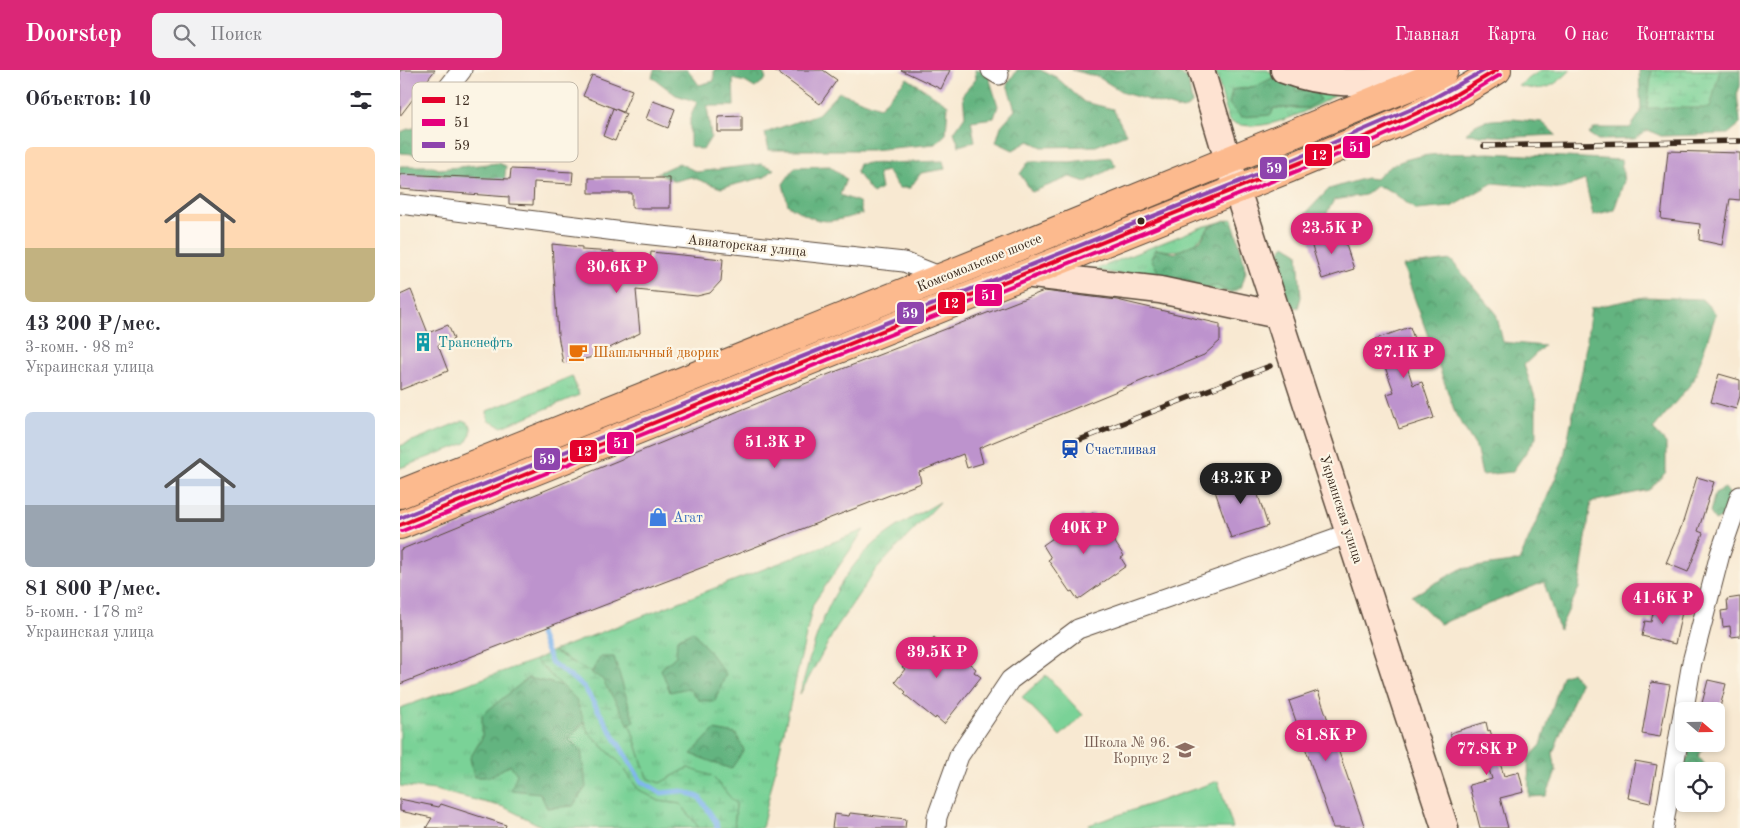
<!DOCTYPE html>
<html lang="ru">
<meta charset="utf-8">
<style>
:root{--surface:#fff;--page:#f2f2f3;--text:#2b2b33;--muted:#7c7c81;--accent:#db2777}
body{margin:0;font-family:"Old Standard TT",serif;background:var(--page);color:var(--text);height:100vh;display:flex;flex-direction:column;font-size:19px;white-space:nowrap}
*{box-sizing:border-box;margin:0}
p{font-size:16px;color:var(--muted)}
.icon{flex:none;width:28px;height:28px;fill:none;stroke:currentColor;stroke-width:2;stroke-linecap:round;stroke-linejoin:round}
.map{position:relative;flex:1;overflow:hidden}
.side{display:flex;flex-direction:column;background:var(--surface);width:400px}
.side>*{flex:none}
.needle{width:32px;rotate:110deg}
.fabs{position:absolute;left:1275px;top:632px;display:grid;gap:10px}
.fabs a{display:grid;place-items:center;width:50px;height:50px;border-radius:8px;background:var(--surface);box-shadow:0 2px 8px #0003;font-size:25px}
.price{position:absolute;translate:-50% -42px;padding:0 11px;border-radius:18px;background:var(--accent);color:#fff;font-size:16px;line-height:32px;filter:drop-shadow(0 1px 2px #0008)}
.price::after{content:'';position:absolute;left:50%;top:30px;width:15px;height:11px;margin-left:-8px;background:inherit;clip-path:polygon(0 0,100% 0,50% 100%)}
.price.on{background:#222;color:#fff}
ul{padding:0;list-style:none}
li{display:grid;align-content:center;gap:10px;height:265px;padding:0 25px}
li span{display:grid;place-items:center;height:155px;border-radius:8px;color:#555}
li>.icon{margin-inline-start:auto}
span .icon{width:90px;height:90px;fill:#fffc;stroke-width:1}
li b{font-size:21px}
h2{display:flex;justify-content:space-between;align-items:center;height:60px;padding:0 25px;font-size:21px}
header{display:flex;align-items:center;gap:30px;box-sizing:border-box;height:70px;padding:0 25px;background:var(--accent);color:#fff}
header strong{font-size:24px}
nav{display:flex;gap:28px;margin-inline-start:auto;font-size:18px}
.search{width:350px;height:45px;background:var(--page);display:flex;align-items:center;gap:12px;box-sizing:border-box;padding:0 18px;border-radius:8px;color:var(--muted);font-size:19px}
main{display:flex;flex:1;min-height:0}
.map>svg:first-child{display:block}
.grass{fill:url(#grass-tufts);stroke:#5a7e5a;fill-rule:evenodd}
.forest{fill:url(#forest-crowns);stroke:#4f6f4f}
.wetland{fill:url(#wetland-marsh);stroke:#5a7e5a}
.park{fill:#7ad297;stroke:#5a7e5a}
.lines{fill:none;stroke-linecap:round;stroke-linejoin:round}
.stream{stroke:#80b6ef;stroke-width:5}
.building{fill:#bd93cd}
.street-casing{stroke:#574739;stroke-width:21}
.secondary-casing{stroke:#574739;stroke-width:29}
.primary-casing{stroke:#574739;stroke-width:30}
.street{stroke:#fff;stroke-width:19}
.secondary{stroke:#fee3d2;stroke-width:26}
.primary{stroke:#fcba8e;stroke-width:28}
.rail-casing{stroke:#3b2a1e;stroke-width:5.5}
.rail{stroke:#fcf5e5;stroke-width:4;stroke-dasharray:11;stroke-linecap:butt}
.bus-1-casing{stroke:#fcf5e5;stroke-width:8}
.bus-2-casing{stroke:#fcf5e5;stroke-width:8}
.bus-3-casing{stroke:#fcf5e5;stroke-width:8}
.bus-1{stroke:#e4002b;stroke-width:4}
.bus-2{stroke:#e5007d;stroke-width:4}
.bus-3{stroke:#8e44ad;stroke-width:4}
.bus-dot{fill:#3b2a1e;stroke:#fcf5e5;stroke-width:2}
.labels{text-anchor:middle;stroke-width:4.5;stroke-linejoin:round;paint-order:stroke}
.street-label{font-size:14px;fill:#3b2a1e;stroke:#fcf5e5}
.culture-label{font-size:14px;fill:#0d838f;stroke:#fcf5e5;text-anchor:start}
.food-label{font-size:14px;fill:#c56008;stroke:#fcf5e5;text-anchor:start}
.transit-label{font-size:14px;fill:#164399;stroke:#fcf5e5;text-anchor:start}
.shop-label{font-size:14px;fill:#366cbe;stroke:#fcf5e5;text-anchor:start}
.education-label{font-size:14px;fill:#785e54;stroke:#fcf5e5;text-anchor:end}
.key{fill:#fcf5e5;stroke:#c2b8a9;stroke-width:1}
.key-label{font-size:14px;fill:#3b2a1e}
.line-badge{stroke:#fcf5e5;stroke-width:2}
.badge-label{font-size:14px;text-anchor:middle;font-weight:bold;fill:#fff}
</style>
<header>
<strong>Doorstep</strong>
<div class="search"><svg class="icon" aria-label="search" viewBox="0 0 24 24"><circle cx="10" cy="10" r="6"/><path d="M15 15l6 6"/></svg>Поиск</div>
<nav><a>Главная</a><a>Карта</a><a>О нас</a><a>Контакты</a></nav>
</header>
<main>
<section class="side">
<h2>Объектов: 10<svg class="icon" aria-label="filters" viewBox="0 0 24 24"><path d="M4 7h16M4 17h16"/><circle cx="9" cy="7" r="2"/><circle cx="15" cy="17" r="2"/></svg></h2>
<ul>
<li><span style="background:linear-gradient(#ffd9b3 65%,#c2b280 0)"><svg class="icon" aria-label="home" viewBox="0 0 24 24"><path d="M3 11l9-7 9 7M6 9v11h12V9"/></svg></span><div><b>43 200 ₽/мес.</b><p>3-комн. · 98 m²</p><p>Украинская улица</p></div></li>
<li><span style="background:linear-gradient(#c9d6e8 60%,#9aa5b1 0)"><svg class="icon" aria-label="home" viewBox="0 0 24 24"><path d="M3 11l9-7 9 7M6 9v11h12V9"/></svg></span><div><b>81 800 ₽/мес.</b><p>5-комн. · 178 m²</p><p>Украинская улица</p></div></li>
</ul>
</section>
<div class="map">
<svg width="1340" height="758" viewBox="0 0 1340 758">
<defs>
<pattern id="grass-tufts" width="24" height="20" patternUnits="userSpaceOnUse" patternTransform="scale(1.25)"><rect width="24" height="20" fill="#7ad297"/><path d="M3 7l-1-3M5 7V3M7 7l1-3M15 17l-1-3M17 17v-4M19 17l1-3" fill="none" stroke="#6ab482"/></pattern>
<pattern id="forest-crowns" width="20" height="18" patternUnits="userSpaceOnUse" patternTransform="scale(1.25)"><rect width="20" height="18" fill="#63b480"/><path d="M2 6a3 3 0 1 1 6 0M12 15a3 3 0 1 1 6 0" fill="none" stroke="#539368"/></pattern>
<pattern id="wetland-marsh" width="20" height="14" patternUnits="userSpaceOnUse" patternTransform="scale(1.25)"><rect width="20" height="14" fill="#7ad297"/><path d="M1 5h8M5 5V1M11 12h8M15 12V8" fill="none" stroke="#6ab482"/></pattern>
</defs>
<rect width="100%" height="100%" fill="#fcf5e5"/>
<filter id="ink" filterUnits="userSpaceOnUse"><feTurbulence type="fractalNoise" baseFrequency=".02" numOctaves="2"/><feDisplacementMap in="SourceGraphic" scale="10" xChannelSelector="R" yChannelSelector="G"/><feConvolveMatrix kernelMatrix="1 2 1 2 8 2 1 2 1" color-interpolation-filters="sRGB"/></filter>
<filter id="wash" filterUnits="userSpaceOnUse"><feTurbulence type="fractalNoise" baseFrequency=".0096" numOctaves="4" result="noise"/><feDisplacementMap in="SourceGraphic" scale="20" xChannelSelector="R" yChannelSelector="G"/><feGaussianBlur stdDeviation="1.12" result="paint"/><feColorMatrix in="noise" values="0 0 0 0 0 0 0 0 0 0 0 0 0 0 0 0 0 1.4 0 .05"/><feComposite in="paint" operator="in"/></filter>
<g filter="url(#wash)">
<rect width="100%" height="100%" fill="#f8e9d2"/>
<!-- grass -->
<g class="grass">
<path d="M815 0H867L874 4 939 22C912 40 860 67 829 51ZM857 16 896 21 908 38H874L832 20Z"/>
<path d="M1141 0H1171C1152 18 1145 22 1118 16Z"/>
<path d="M832 149 846 202 840 218 831 223 694 200 802 157ZM834 156 842 189C835 196 825 213 815 216 792 224 770 193 756 179 780 184 795 179 809 157Z"/>
<polygon points="172,306 179,325 102,357 88,350 87,341"/>
<polygon points="64,350 71,356 71,364 66,373 0,398 0,376"/>
<path d="M540 432 474 502 436 558 400 624C415 565 433 504 484 466 501 453 521 443 540 432Z"/>
<polygon points="464,460 413,534 362,758 334,758 336,734 288,698 260,713 247,708 231,658 202,610 153,581"/>
<polygon points="135,590 176,629 188,662 221,694 238,719 259,731 281,734 299,758 145,758 104,737 35,720 0,716 0,638"/>
</g>
<!-- forest -->
<g class="forest">
<polygon points="254,0 288,0 299,15 314,11 314,0 362,0 366,9 355,18 345,12 333,9 334,36 307,36 311,67 303,80 290,76 290,48 297,32 276,25 252,7"/>
<polygon points="575,0 611,0 589,7 598,36 594,48 571,51 575,71 559,76 554,62 565,46 563,24 576,9"/>
<polygon points="617,0 640,0 656,7 684,32 713,39 726,64 696,76 642,77 629,71 613,80 596,72 601,56 615,40 607,14"/>
<polygon points="672,0 770,0 788,8 792,34 783,40 724,23 698,7"/>
<polygon points="1239,0 1340,0 1340,16 1337,24 1340,54 1328,64 1261,66 1248,60 1235,69 1198,70 1189,64 1194,58 1230,58 1241,42"/>
<polygon points="876,6 894,13 896,21 915,18 920,30 908,38 874,38 871,45 841,47 829,34 832,20 857,16"/>
<polygon points="507,8 548,35 546,64 535,74 471,80 369,80 365,63 418,44 439,22 480,37"/>
<path d="M169 35 177 43C173 50 170 61 164 66 131 96 42 86 0 83V63C18 50 44 65 61 73L88 61 139 57Z"/>
<path d="M1113 49 1142 52 1156 65 1112 67 1066 64C1078 48 1093 50 1113 49Z"/>
<path d="M1089 83 1221 90 1224 111 1214 140 1193 145 1185 110 1161 119 1093 113 1051 137 1016 140 991 121 976 116 965 125 934 130 919 157 907 158 904 145 929 119 966 108 976 109C1001 78 1053 85 1089 83Z"/>
<polygon points="710,87 716,96 686,112 670,107 632,122 620,104 629,91 670,92"/>
<polygon points="543,91 545,99 521,103 510,118 499,118 487,101 478,103 481,119 473,124 456,102 459,94"/>
<polygon points="98,93 106,96 104,114 86,117 39,104 33,112 0,110 0,96 31,96 39,99"/>
<polygon points="279,93 297,102 361,94 374,99 365,107 321,118 291,107 275,111 257,103"/>
<path d="M430 96 446 109 440 125 459 132 462 144C425 153 422 156 388 135L383 114 395 97Z"/>
<path d="M825 150 834 156C838 169 850 202 842 214 839 217 832 220 828 222L817 216 803 218 787 209 778 213 758 202 751 188 756 179 775 183 801 170 809 157Z"/>
<polygon points="885,175 898,183 901,227 898,238 887,235 876,185"/>
<polygon points="1051,190 1096,243 1103,272 1144,276 1124,295 1136,330 1136,368 1112,402 1082,405 1076,377 1056,345 1003,196"/>
<polygon points="1244,227 1302,229 1316,244 1294,310 1253,359 1266,373 1266,402 1249,420 1191,432 1179,518 1159,560 1144,512 1040,554 1012,526 1061,499 1119,491 1163,391 1183,296 1191,238"/>
<polygon points="1325,418 1330,425 1325,446 1315,451 1310,442 1315,423"/>
<polygon points="293,561 326,604 315,631 299,630 288,618 270,622 261,599 276,586 277,569"/>
<polygon points="200,587 214,587 234,652 223,655 189,607"/>
<polygon points="1172,602 1180,613 1153,683 1156,702 1146,726 1129,727 1128,689 1141,675 1162,606"/>
<polygon points="128,608 170,617 189,646 169,669 181,680 186,717 173,736 147,738 140,723 111,720 117,704 110,695 89,707 74,707 70,688 82,668 82,645"/>
<polygon points="314,660 336,664 344,680 331,699 291,684"/>
<polygon points="1286,674 1307,674 1298,686 1307,697 1305,701 1284,701 1284,731 1282,732 1278,698 1289,686"/>
</g>
<!-- wetland -->
<g class="wetland">
<polygon points="1252,0 1320,0 1310,38 1247,38"/>
<polygon points="153,581 202,609 231,658 247,708 260,713 288,698 312,706 336,734 334,758 299,758 281,734 259,731 238,719 221,694 188,662 176,629 135,590"/>
</g>
<!-- park -->
<g class="park">
<polygon points="646,605 683,645 660,666 622,627"/>
<polygon points="818,711 833,758 690,758 689,755"/>
</g>
<g class="lines">
<!-- stream -->
<polyline class="stream" points="140,564 151,592 184,617 241,711 261,723 282,721 299,727 316,752 317,758"/>
</g>
<g id="blocks">
<!-- building -->
<g class="building">
<polygon points="0,0 35,0 0,46"/>
<polygon points="374,0 423,0 437,10 420,34"/>
<polygon points="501,0 550,0 541,19"/>
<polygon points="192,5 232,20 223,42 183,26"/>
<polygon points="253,31 275,39 268,58 246,49"/>
<polygon points="213,38 226,44 215,71 203,66"/>
<polygon points="342,46 342,62 318,62 318,47"/>
<polygon points="1268,81 1340,83 1340,130 1330,129 1322,175 1299,170 1300,154 1261,149"/>
<polygon points="111,99 173,102 172,114 134,112 133,135 109,134 109,127 0,119 0,104 110,109"/>
<polygon points="189,108 270,108 270,138 232,138 232,123 189,123"/>
<polygon points="941,160 954,199 922,209 910,170"/>
<polygon points="152,174 182,177 182,180 214,182 213,192 250,192 251,182 323,189 321,211 310,223 297,226 236,220 240,263 189,288 163,293 158,265"/>
<polygon points="11,220 28,263 48,255 54,269 38,275 48,301 0,320 0,225"/>
<polygon points="644,221 717,230 820,254 820,271 804,285 579,378 583,393 567,398 563,384 519,402 521,413 0,614 0,480 419,308"/>
<polygon points="1010,257 1020,286 1005,291 1013,315 1022,312 1034,348 999,359 987,324 994,322 975,269"/>
<polygon points="1319,304 1340,310 1340,326 1336,339 1311,332"/>
<polygon points="851,403 868,456 831,468 813,415"/>
<polygon points="1297,407 1314,412 1298,461 1303,463 1288,502 1266,493 1282,455"/>
<polygon points="693,443 701,456 703,454 724,486 721,488 726,496 678,530 672,521 670,522 648,490 651,488 643,475 656,466 654,463 682,445 684,448"/>
<polygon points="1340,527 1340,566 1331,567 1330,556 1323,557 1321,541 1328,540 1327,529"/>
<polygon points="1255,535 1282,542 1275,574 1242,566 1245,551 1251,552"/>
<polygon points="534,567 545,577 547,575 576,599 574,602 581,607 544,654 536,647 535,649 504,624 506,622 495,612 505,599 502,597 524,572 527,574"/>
<polygon points="1308,610 1326,614 1319,641 1301,637"/>
<polygon points="1251,612 1270,615 1260,667 1242,664"/>
<polygon points="918,621 965,758 933,758 889,631"/>
<polygon points="1086,652 1088,661 1090,660 1104,706 1119,702 1124,722 1100,728 1108,758 1080,758 1069,715 1092,709 1084,683 1058,691 1050,663"/>
<polygon points="1235,691 1257,695 1250,733 1228,728"/>
<polygon points="0,729 39,737 41,734 106,755 105,758 26,758 32,748 0,741"/>
<polygon points="450,743 506,749 505,758 432,758 434,744 449,746"/>
</g>
</g>
</g>
<g filter="url(#ink)">
<use href="#blocks" fill-opacity="0" stroke="#574739" stroke-width="1"/>
<g class="lines">
<!-- street casing -->
<g class="street-casing">
<g id="street">
<polyline points="591,0 599,5"/>
<polyline points="28,43 62,0"/>
<polyline points="0,134 224,162 504,192 542,207"/>
<polyline points="536,758 537,747 559,686 610,610 678,559 950,463"/>
<polyline points="1263,758 1292,592 1320,484 1340,426"/>
</g>
</g>
<!-- secondary casing -->
<g class="secondary-casing">
<g id="secondary">
<polyline points="801,0 837,120 1045,758"/>
<path d="M884 0C929 18 975 12 1022 9"/>
<polyline points="624,204 760,220 878,245"/>
</g>
</g>
<!-- primary casing -->
<g class="primary-casing">
<g id="primary">
<polyline points="0,424 590,188 1030,8 1044,0"/>
<path d="M0 455 890 98C960 68 1033 43 1097 0"/>
</g>
</g>
<!-- street -->
<use href="#street" class="street"/>
<!-- secondary -->
<use href="#secondary" class="secondary"/>
<!-- primary -->
<use href="#primary" class="primary"/>
<!-- rail casing -->
<g class="rail-casing">
<g id="rail">
<polyline points="1084,76 1340,71"/>
<polyline points="669,374 870,296"/>
</g>
</g>
<!-- rail -->
<use href="#rail" class="rail"/>
<!-- bus-1 casing -->
<g class="bus-1-casing">
<polyline id="bus-1" points="0,455 969,65 1048,29 1097,0"/>
</g>
<!-- bus-2 casing -->
<g class="bus-2-casing">
<polyline id="bus-2" points="2,461 972,71 1050,35 1100,5"/>
</g>
<!-- bus-3 casing -->
<g class="bus-3-casing">
<polyline id="bus-3" points="0,448 888,92 1019,36 1085,0"/>
</g>
<!-- bus-1 -->
<use href="#bus-1" class="bus-1"/>
<!-- bus-2 -->
<use href="#bus-2" class="bus-2"/>
<!-- bus-3 -->
<use href="#bus-3" class="bus-3"/>
</g>
</g>
<!-- icons -->
<defs>
<g id="building-bare" transform="scale(1.5)"><path d="M-4-6H4V6H1V3H-1V6H-4ZM-2.5-4.3h1.7v1.8h-1.7ZM.8-4.3h1.7v1.8H.8ZM-2.5-1h1.7V.8h-1.7ZM.8-1h1.7V.8H.8Z" fill="#0f9aa8" stroke="#fcf5e5" stroke-width="2.5" paint-order="stroke"/></g>
<g id="cafe-bare" transform="scale(1.5)"><path d="M-5.5-4.5H6V0H3Q3 3.5 0 3.5H-2.5Q-5.5 3.5-5.5 0ZM3-3.2v2h1.7v-2ZM-6 4.5H4V6H-6Z" fill="#e8710a" stroke="#fcf5e5" stroke-width="2.5" paint-order="stroke"/></g>
<g id="station-bare" transform="scale(1.5)"><path d="M-3-6H3Q5-6 5-4V2Q5 4 3 4L4.5 6H3L1.5 4h-3L-3 6H-4.5L-3 4Q-5 4-5 2V-4Q-5-6-3-6ZM-3.5-4v3h7v-3ZM-3.5 1v1.5H-2V1ZM2 1v1.5H3.5V1Z" fill="#1a4fb4" stroke="#fcf5e5" stroke-width="2.5" paint-order="stroke"/></g>
<g id="shop-bare" transform="scale(1.5)"><path d="M-5-2.5h2.3a2.7 3.5 0 0 1 5.4 0H5L5.5 6h-11ZM-1.5-2.5h3a1.5 2.3 0 0 0-3 0Z" fill="#3f7fe0" stroke="#fcf5e5" stroke-width="2.5" paint-order="stroke"/></g>
<g id="school-bare" transform="scale(1.5)"><path d="M0-5L7-2L0 1L-7-2ZM-4 1L0 2.5L4 1V4Q0 6-4 4Z" fill="#8d6e63" stroke="#fcf5e5" stroke-width="2.5" paint-order="stroke"/></g>
</defs>
<g fill-rule="evenodd">
<use href="#building-bare" x="23" y="272"/>
<use href="#cafe-bare" x="178" y="282"/>
<use href="#station-bare" x="670" y="379"/>
<use href="#shop-bare" x="258" y="447"/>
<use href="#school-bare" x="785" y="680"/>
</g>
<!-- markers -->
<circle class="bus-dot" cx="741" cy="151" r="4.5"/>
<g class="labels">
<!-- street labels -->
<g class="street-label">
<text transform="translate(347 175) rotate(6)" y="5">Авиаторская улица</text>
<text transform="translate(579 192) rotate(-22)" y="5">Комсомольское шоссе</text>
<text transform="translate(942 439) rotate(72)" y="5">Украинская улица</text>
</g>
<!-- culture labels -->
<g class="culture-label">
<text x="38" y="277">Транснефть</text>
</g>
<!-- food labels -->
<g class="food-label">
<text x="193" y="287">Шашлычный дворик</text>
</g>
<!-- transit labels -->
<g class="transit-label">
<text x="685" y="384">Счастливая</text>
</g>
<!-- shop labels -->
<g class="shop-label">
<text x="273" y="452">Агат</text>
</g>
<!-- education labels -->
<g class="education-label">
<text x="770" y="677">Школа № 96.<tspan x="770" dy="16">Корпус 2</tspan></text>
</g>
</g>
<!-- legend -->
<rect x="12" y="12" width="166" height="80" rx="8" class="key"/>
<rect x="22" y="27" width="23" height="6" fill="#e4002b"/>
<rect x="22" y="49" width="23" height="7" fill="#e5007d"/>
<rect x="22" y="72" width="23" height="6" fill="#8e44ad"/>
<g class="key-label">
<text x="54" y="35">12</text>
<text x="54" y="57">51</text>
<text x="54" y="80">59</text>
</g>
<g class="line-badge">
<rect x="942" y="65" width="29" height="24" rx="5" fill="#e5007d"/>
<rect x="904" y="73" width="29" height="24" rx="5" fill="#e4002b"/>
<rect x="859" y="86" width="29" height="24" rx="5" fill="#8e44ad"/>
<rect x="574" y="213" width="29" height="24" rx="5" fill="#e5007d"/>
<rect x="537" y="221" width="29" height="24" rx="5" fill="#e4002b"/>
<rect x="496" y="231" width="29" height="24" rx="5" fill="#8e44ad"/>
<rect x="206" y="361" width="29" height="24" rx="5" fill="#e5007d"/>
<rect x="169" y="369" width="29" height="24" rx="5" fill="#e4002b"/>
<rect x="133" y="377" width="28" height="24" rx="5" fill="#8e44ad"/>
</g>
<g class="badge-label">
<text x="957" y="82">51</text>
<text x="919" y="90">12</text>
<text x="874" y="103">59</text>
<text x="589" y="230">51</text>
<text x="551" y="238">12</text>
<text x="510" y="248">59</text>
<text x="221" y="378">51</text>
<text x="184" y="386">12</text>
<text x="147" y="394">59</text>
</g>
</svg>
<div class="fabs">
<a><svg class="needle" viewBox="-14 -14 28 28"><path d="M0-13l5 13h-10z" fill="#e53935"/><path d="M0 13l5-13h-10z" fill="#7c7c81"/></svg></a>
<a><svg class="icon" aria-label="locate" viewBox="0 0 24 24"><circle cx="12" cy="12" r="6"/><path d="M12 2v4M12 18v4M2 12h4M18 12h4"/></svg></a>
</div>
<b class="price" style="left:932px;top:185px">23.5K ₽</b>
<b class="price" style="left:217px;top:224px">30.6K ₽</b>
<b class="price" style="left:1004px;top:309px">27.1K ₽</b>
<b class="price" style="left:375px;top:399px">51.3K ₽</b>
<b class="price on" style="left:841px;top:435px">43.2K ₽</b>
<b class="price" style="left:684px;top:485px">40K ₽</b>
<b class="price" style="left:1263px;top:555px">41.6K ₽</b>
<b class="price" style="left:537px;top:609px">39.5K ₽</b>
<b class="price" style="left:926px;top:692px">81.8K ₽</b>
<b class="price" style="left:1087px;top:706px">77.8K ₽</b>
</div>
</main>
